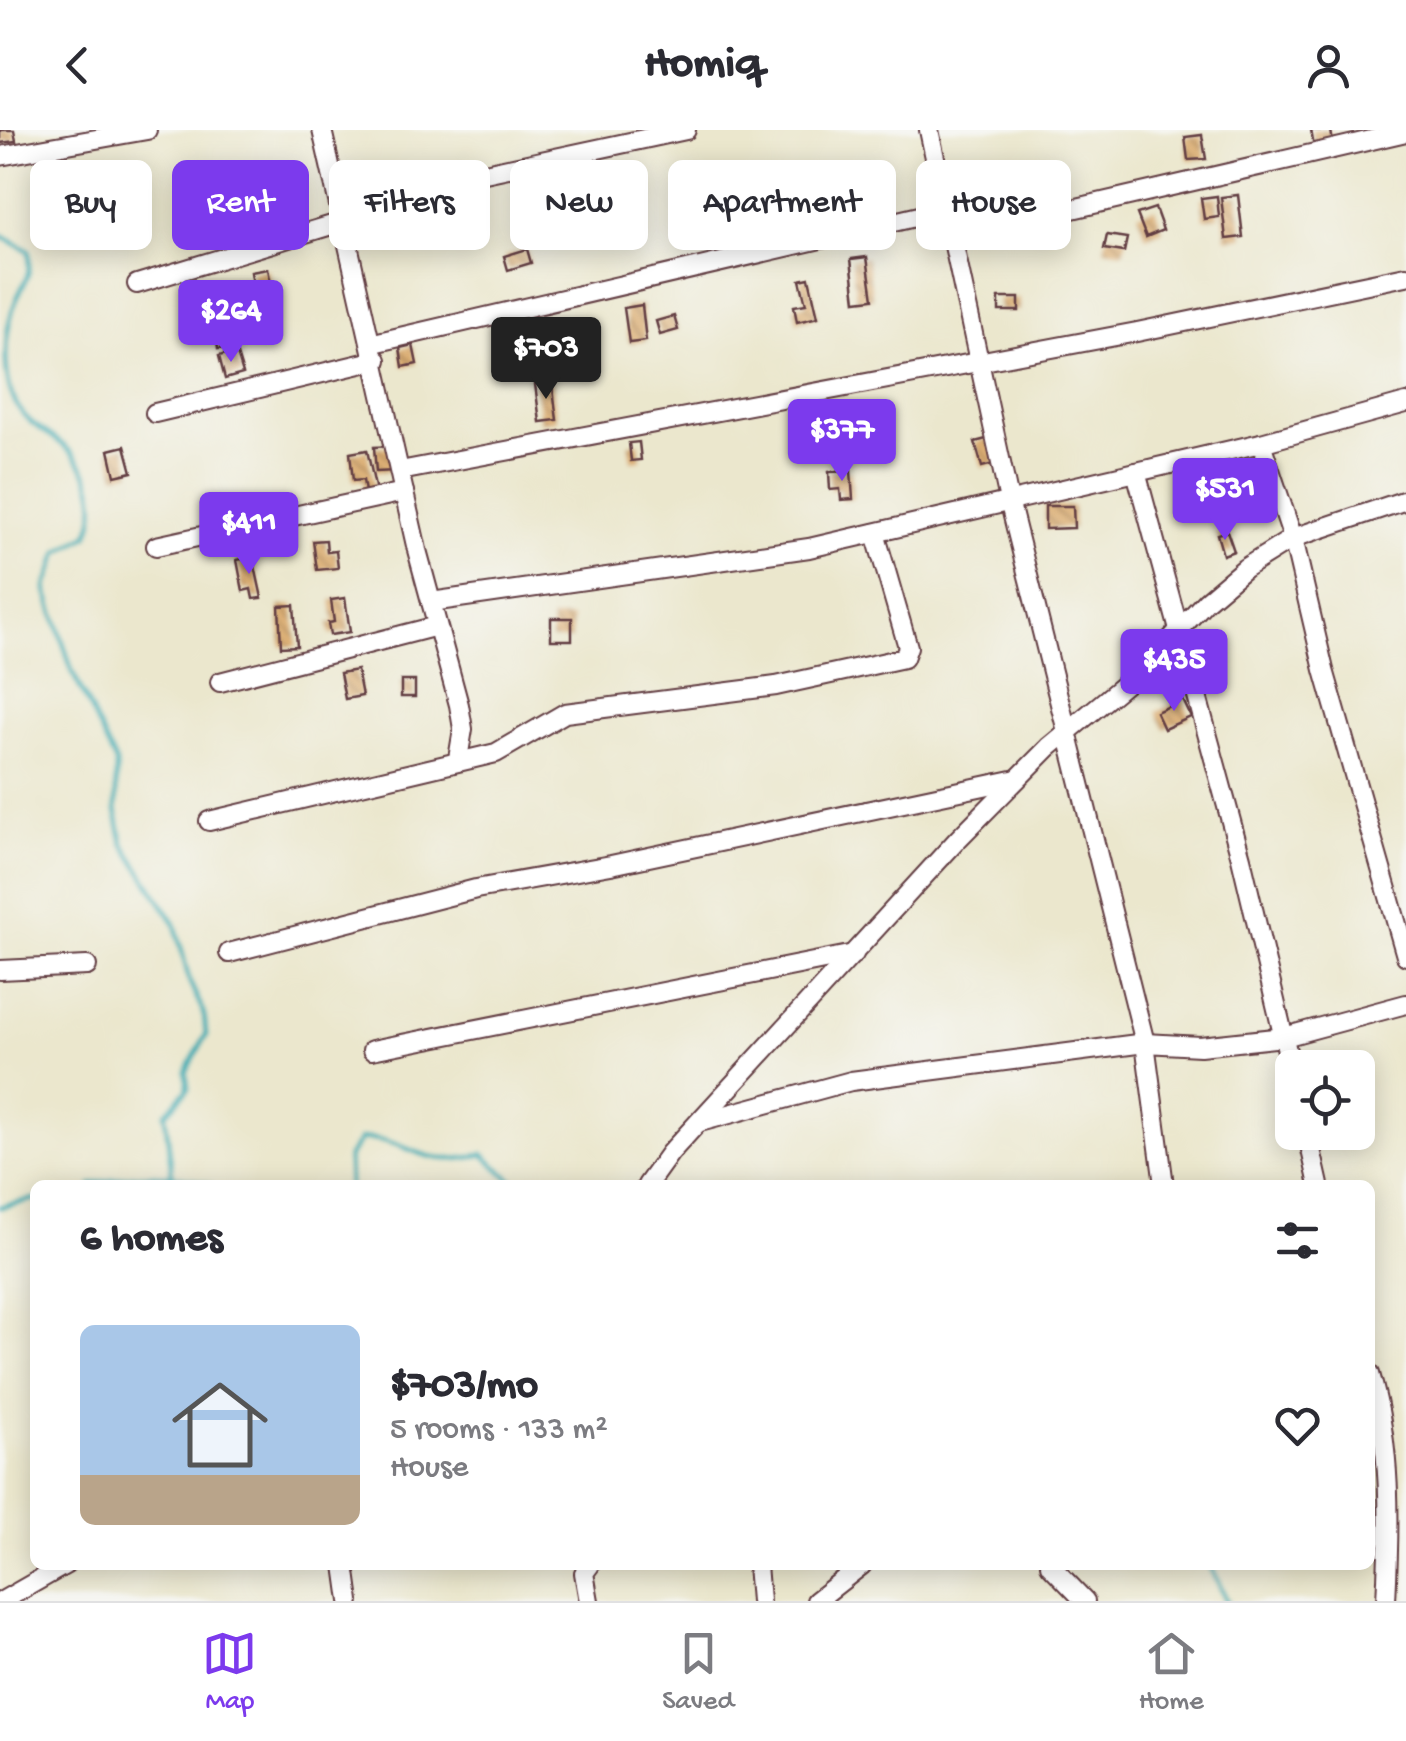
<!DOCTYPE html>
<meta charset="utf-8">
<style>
:root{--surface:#fff;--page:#f2f2f3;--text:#2b2b33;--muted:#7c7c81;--line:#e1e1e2;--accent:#7c3aed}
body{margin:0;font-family:"Gochi Hand",sans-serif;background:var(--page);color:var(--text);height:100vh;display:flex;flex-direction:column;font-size:38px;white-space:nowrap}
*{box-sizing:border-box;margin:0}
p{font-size:32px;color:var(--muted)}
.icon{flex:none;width:55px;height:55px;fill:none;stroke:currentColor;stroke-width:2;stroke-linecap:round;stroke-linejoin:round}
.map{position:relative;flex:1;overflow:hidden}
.side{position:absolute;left:30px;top:1050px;width:1345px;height:390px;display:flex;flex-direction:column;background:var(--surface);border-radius:15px;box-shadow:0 5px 25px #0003}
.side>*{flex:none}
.top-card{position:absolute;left:30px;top:30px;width:1348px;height:90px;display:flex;gap:20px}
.fabs{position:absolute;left:1275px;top:920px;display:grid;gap:20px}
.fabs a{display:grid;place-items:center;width:100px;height:100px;border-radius:15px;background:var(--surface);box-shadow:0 5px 25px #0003;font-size:50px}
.price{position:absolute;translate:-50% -85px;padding:0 22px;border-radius:10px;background:var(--accent);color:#fff;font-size:32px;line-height:65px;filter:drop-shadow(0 2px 5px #0008)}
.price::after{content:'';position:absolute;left:50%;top:60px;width:30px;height:22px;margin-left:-15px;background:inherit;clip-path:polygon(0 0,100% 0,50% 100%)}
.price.active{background:#222;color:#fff}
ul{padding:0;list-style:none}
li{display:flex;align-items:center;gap:30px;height:250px;padding:0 50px}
li span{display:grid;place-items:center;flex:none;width:280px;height:200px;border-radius:15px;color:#555}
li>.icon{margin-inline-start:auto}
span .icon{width:120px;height:120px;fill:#fffc;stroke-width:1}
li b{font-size:42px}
h2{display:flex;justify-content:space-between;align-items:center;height:120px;padding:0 50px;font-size:42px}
.pill{padding:0 35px;border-radius:15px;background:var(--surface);box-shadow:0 5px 25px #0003;font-size:35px;line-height:90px}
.pill.active{background:var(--accent);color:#fff}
header{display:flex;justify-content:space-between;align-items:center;height:130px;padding:0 50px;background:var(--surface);font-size:45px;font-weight:700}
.dock{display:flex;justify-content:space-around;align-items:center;height:140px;border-top:2px solid var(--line);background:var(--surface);font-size:28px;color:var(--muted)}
.dock a{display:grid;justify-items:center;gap:5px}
.dock .active{color:var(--accent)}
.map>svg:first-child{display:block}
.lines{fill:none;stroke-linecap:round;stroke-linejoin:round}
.stream{stroke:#39abb2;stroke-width:5}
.building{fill:url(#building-back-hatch)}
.minor-casing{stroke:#623d43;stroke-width:22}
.minor{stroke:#fff;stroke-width:18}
</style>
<header><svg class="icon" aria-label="back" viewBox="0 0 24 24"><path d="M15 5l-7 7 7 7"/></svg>Homiq<svg class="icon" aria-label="person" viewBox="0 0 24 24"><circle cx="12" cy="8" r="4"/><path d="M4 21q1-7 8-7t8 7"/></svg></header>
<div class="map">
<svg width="1406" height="1471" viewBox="0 0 1406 1471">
<defs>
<pattern id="building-back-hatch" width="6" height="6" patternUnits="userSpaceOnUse" patternTransform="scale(2.5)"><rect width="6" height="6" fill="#dbae73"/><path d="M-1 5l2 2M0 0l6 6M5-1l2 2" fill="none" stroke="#b48d5f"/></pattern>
</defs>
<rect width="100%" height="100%" fill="#f6f6f2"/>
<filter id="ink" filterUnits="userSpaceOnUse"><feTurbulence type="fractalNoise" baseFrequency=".01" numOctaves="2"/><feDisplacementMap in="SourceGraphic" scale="20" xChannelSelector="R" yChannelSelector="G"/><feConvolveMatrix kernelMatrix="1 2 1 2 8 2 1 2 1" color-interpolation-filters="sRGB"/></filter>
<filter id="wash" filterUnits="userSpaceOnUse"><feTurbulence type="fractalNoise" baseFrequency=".0048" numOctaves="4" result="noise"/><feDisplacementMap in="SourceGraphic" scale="40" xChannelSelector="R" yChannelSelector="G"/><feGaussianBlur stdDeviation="2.25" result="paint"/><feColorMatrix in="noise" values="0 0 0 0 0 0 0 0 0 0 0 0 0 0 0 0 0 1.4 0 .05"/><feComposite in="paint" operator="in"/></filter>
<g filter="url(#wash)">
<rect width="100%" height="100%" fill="#ebe7cd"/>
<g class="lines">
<!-- stream -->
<g class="stream">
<path d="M0 105 29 121C32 150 21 154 13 179 4 206 2 252 18 277 29 295 43 299 58 311 89 334 104 370 88 405L59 422 46 458 72 541 116 633V680L123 713 175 794 190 853 204 883 206 905 186 942 188 959 165 984 172 1044"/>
<path d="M92 1055C140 1043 163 1041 211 1055"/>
<path d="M349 1055 348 1027 361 1009C407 1006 421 1042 483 1024L517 1055"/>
<polyline points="0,1077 35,1069"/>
<polyline points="1210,1435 1227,1471"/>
</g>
</g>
<g id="blocks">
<!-- building -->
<g class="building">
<polygon points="0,0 14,0 16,11 0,13"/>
<polygon points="1311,0 1331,0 1333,14 1314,17"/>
<polygon points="1202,5 1206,29 1188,30 1185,7"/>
<polygon points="599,39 605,70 584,74 578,43"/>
<polygon points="565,51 571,79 554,82 548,55"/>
<polygon points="776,54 776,65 762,66 762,55"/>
<rect x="130" y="64" width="16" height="13"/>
<polygon points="1238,65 1243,107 1226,109 1221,67"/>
<polygon points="1217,66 1219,87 1204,89 1201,68"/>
<polygon points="1155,78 1163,100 1146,107 1137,84"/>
<polygon points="1107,105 1127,108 1124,122 1104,119"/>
<polygon points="527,119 531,133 508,140 504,126"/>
<polygon points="867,127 873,169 856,171 851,129"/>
<polygon points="268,139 273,164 255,167 251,142"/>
<polygon points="809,148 818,187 797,192 794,176 806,174 800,150"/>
<rect x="999" y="168" width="20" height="13"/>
<polygon points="642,175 646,211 629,213 624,178"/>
<polygon points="674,186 678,200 660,205 656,191"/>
<polygon points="233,196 236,217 218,219 215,198"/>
<polygon points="545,207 552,238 533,242 526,211"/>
<polygon points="413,215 417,234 403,237 400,218"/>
<polygon points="236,221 243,244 225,249 219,226"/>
<polygon points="552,251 557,290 540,292 535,254"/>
<polygon points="990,308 997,333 982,337 975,312"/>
<polygon points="639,312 641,330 631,331 629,313"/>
<polygon points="125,316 132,342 115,346 109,320"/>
<polygon points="394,316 396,341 376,342 374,317"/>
<polygon points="367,320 377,366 366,368 363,350 353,351 350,323"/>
<polygon points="1258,332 1265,360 1229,369 1222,340"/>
<polygon points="851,341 853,369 841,370 840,359 830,360 829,342"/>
<polygon points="1045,376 1073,376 1074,398 1045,399"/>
<polygon points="1227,401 1234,421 1223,425 1217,404"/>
<polygon points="326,410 327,422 336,421 338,438 317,440 313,411"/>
<polygon points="253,427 262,468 253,469 251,459 243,461 237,430"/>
<polygon points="345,468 350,502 330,505 328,493 334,492 331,470"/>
<polygon points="294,475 297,516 281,517 279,476"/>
<rect x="551" y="488" width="21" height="22"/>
<polygon points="357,540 362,566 345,569 340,543"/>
<rect x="401" y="551" width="14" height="16"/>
<polygon points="1183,570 1191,587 1164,599 1156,582"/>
</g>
</g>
</g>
<g filter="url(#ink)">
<use href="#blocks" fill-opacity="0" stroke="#623d43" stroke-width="2.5"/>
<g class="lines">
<!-- minor casing -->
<g class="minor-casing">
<g id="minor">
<polyline points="322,0 417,420 459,575 463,599 458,629"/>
<polyline points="929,0 1009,370 1145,913 1164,1055"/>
<polyline points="0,26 147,0"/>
<polyline points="340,74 686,0"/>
<polyline points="951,107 1406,2"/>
<polyline points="137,154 345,91"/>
<polyline points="374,213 945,80"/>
<polyline points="155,283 377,230"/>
<polyline points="1261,313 1293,408 1324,540 1406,826"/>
<polyline points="400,341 1137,202 1406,146"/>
<polyline points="1136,342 1241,728 1292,942"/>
<polyline points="156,416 404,362"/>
<polyline points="431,472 809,418 1261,313 1406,273"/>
<polyline points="220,552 437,496"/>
<polyline points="209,691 496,623 565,583 776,556 904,528 908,517 875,403"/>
<polyline points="229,823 476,759 611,735 1017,649"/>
<polyline points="0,840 87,836"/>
<polyline points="372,920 854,824"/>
<polyline points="700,992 851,951 1145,913 1200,916 1284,907 1406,874"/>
<polyline points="1307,1002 1319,1055"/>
<polyline points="647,1055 670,1023 959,708 1049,617 1142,540 1206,471 1245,438 1293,408 1406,370"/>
<path d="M1370 1244C1392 1317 1390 1395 1386 1471"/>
<polyline points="345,1435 350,1471"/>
<polyline points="757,1435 760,1471"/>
<polyline points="1050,1435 1085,1471"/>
<polyline points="2,1471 65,1435"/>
<polyline points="589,1471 584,1443 590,1435"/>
<polyline points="816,1471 862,1435"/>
</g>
</g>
<!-- minor -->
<use href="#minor" class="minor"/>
</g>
</g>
</svg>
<div class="fabs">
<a><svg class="icon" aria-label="locate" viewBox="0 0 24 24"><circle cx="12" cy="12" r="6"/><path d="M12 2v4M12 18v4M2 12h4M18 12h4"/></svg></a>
</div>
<b class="price" style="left:231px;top:235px">$264</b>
<b class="price active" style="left:546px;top:272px">$703</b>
<b class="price" style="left:842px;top:354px">$377</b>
<b class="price" style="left:1225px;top:413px">$531</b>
<b class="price" style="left:249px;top:447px">$411</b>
<b class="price" style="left:1174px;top:584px">$435</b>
<div class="top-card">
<a class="pill">Buy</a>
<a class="pill active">Rent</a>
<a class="pill">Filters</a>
<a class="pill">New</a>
<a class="pill">Apartment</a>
<a class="pill">House</a>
</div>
<section class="side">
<h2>6 homes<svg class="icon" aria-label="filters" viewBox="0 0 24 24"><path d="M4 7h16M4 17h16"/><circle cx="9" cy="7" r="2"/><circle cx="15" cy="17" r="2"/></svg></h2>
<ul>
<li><span style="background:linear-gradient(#a9c7e8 75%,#b9a48a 0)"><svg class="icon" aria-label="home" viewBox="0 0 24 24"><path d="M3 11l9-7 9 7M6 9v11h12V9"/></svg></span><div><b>$703/mo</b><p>5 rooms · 133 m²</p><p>House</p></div><svg class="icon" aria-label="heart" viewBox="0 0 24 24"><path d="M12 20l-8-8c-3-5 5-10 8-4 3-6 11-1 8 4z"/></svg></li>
</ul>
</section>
</div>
<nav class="dock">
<a class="active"><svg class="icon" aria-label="map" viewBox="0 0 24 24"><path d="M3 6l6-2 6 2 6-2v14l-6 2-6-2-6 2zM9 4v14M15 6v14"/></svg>Map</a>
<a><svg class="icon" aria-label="saved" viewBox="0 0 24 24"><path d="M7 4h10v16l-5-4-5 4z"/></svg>Saved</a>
<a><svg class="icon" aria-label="home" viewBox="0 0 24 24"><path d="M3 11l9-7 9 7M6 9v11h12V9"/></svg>Home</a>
</nav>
